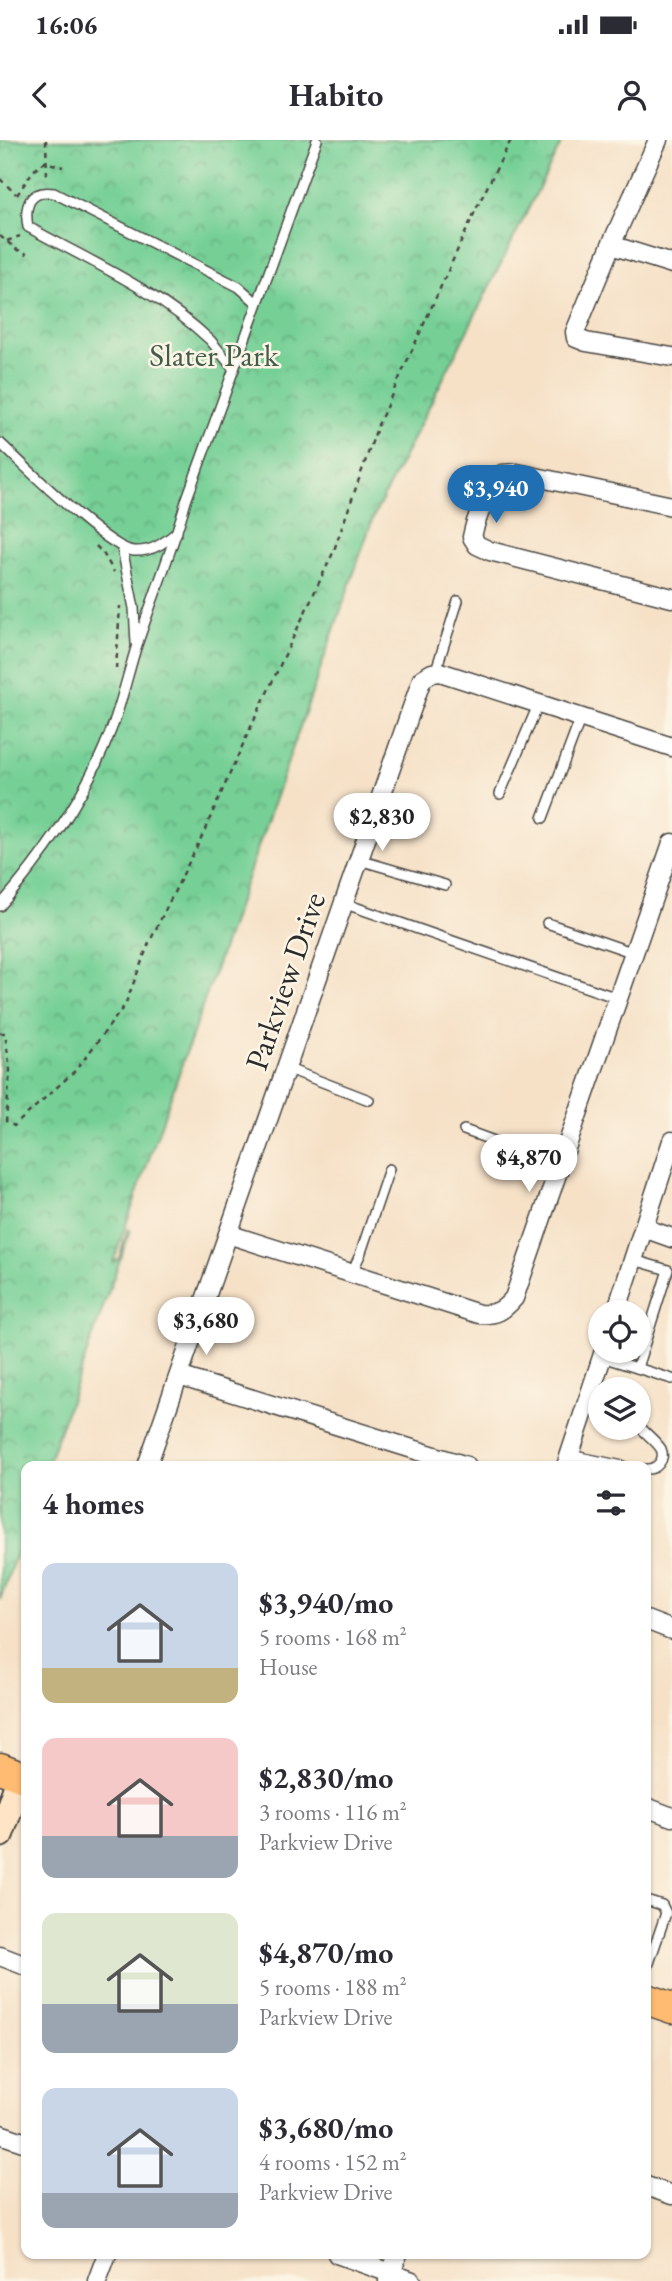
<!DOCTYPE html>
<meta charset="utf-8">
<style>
:root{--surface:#fff;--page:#f7f7f7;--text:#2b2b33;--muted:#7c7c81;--accent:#1f6fb2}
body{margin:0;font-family:"EB Garamond",serif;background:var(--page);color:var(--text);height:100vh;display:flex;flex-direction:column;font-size:26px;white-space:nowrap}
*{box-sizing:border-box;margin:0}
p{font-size:23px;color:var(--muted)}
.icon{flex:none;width:38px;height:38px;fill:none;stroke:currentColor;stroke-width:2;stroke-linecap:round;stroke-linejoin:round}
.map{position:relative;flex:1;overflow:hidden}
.sheet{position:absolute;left:21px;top:1321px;width:630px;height:798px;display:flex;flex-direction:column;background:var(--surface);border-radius:14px;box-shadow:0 2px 5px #0004}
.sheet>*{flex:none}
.buttons{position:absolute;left:588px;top:1160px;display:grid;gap:14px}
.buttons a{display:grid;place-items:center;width:63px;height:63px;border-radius:50%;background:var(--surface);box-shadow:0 2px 5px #0004;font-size:35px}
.price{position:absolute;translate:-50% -60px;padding:0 16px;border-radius:24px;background:#fff;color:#222;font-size:23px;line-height:46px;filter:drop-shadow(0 2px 4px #0008)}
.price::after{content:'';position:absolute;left:50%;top:42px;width:21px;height:16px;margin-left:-10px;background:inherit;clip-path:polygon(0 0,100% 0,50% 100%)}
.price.active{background:var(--accent);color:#fff}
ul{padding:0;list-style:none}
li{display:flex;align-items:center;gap:21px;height:175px;padding:0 21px}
li span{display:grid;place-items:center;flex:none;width:196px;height:140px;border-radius:14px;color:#555}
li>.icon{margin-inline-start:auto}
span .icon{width:84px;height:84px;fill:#fffc;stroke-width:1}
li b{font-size:30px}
h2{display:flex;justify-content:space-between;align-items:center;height:84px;padding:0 21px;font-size:30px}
.status{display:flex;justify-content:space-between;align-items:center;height:49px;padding:0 35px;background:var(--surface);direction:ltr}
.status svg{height:19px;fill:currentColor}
header{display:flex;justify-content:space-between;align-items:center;height:91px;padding:0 21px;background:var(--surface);font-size:32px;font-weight:700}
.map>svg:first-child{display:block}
.park{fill:url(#park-crowns);stroke:#507e60;stroke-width:2}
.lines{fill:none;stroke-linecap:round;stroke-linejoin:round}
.lane-casing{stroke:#494642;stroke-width:12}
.street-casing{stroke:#494642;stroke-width:21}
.secondary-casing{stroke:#494642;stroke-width:30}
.primary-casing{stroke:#494642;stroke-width:33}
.path{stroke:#494642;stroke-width:2.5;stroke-dasharray:5 5;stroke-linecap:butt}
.lane{stroke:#fff;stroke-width:9}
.street{stroke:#fff;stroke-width:18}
.secondary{stroke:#ffe4c6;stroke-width:26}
.primary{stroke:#ffbb71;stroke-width:30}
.labels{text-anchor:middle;stroke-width:5;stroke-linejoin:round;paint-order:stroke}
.park-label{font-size:32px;fill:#425d4b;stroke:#fcf5e5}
.street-label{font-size:32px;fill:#2b2b2b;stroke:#fcf5e5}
</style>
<div class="status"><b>16:06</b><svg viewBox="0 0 49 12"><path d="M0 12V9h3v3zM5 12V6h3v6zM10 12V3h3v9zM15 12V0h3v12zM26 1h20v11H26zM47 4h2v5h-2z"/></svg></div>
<header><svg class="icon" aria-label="back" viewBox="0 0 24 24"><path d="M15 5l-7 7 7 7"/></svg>Habito<svg class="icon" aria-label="person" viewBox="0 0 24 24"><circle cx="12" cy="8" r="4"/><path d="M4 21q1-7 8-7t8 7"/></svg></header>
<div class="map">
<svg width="672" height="2141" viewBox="0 0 672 2141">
<defs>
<pattern id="park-crowns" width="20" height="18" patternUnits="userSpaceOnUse" patternTransform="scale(1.75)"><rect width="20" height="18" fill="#76d096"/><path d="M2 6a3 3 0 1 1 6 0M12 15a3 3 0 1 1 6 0" fill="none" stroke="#61a97b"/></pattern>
</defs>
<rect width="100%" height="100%" fill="#fcf5e5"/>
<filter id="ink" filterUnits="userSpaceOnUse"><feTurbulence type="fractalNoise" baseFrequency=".0143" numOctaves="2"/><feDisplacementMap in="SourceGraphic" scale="14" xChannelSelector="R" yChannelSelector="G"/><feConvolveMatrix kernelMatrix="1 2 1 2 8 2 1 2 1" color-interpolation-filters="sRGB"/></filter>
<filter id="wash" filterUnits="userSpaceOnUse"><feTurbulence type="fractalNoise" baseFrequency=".00686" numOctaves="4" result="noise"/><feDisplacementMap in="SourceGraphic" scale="28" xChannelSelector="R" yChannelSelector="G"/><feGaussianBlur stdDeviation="1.57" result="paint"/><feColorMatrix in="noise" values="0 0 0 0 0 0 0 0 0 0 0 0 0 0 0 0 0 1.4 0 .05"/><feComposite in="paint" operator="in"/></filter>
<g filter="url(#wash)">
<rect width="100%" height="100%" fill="#f6e1c7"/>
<!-- park -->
<polygon class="park" points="0,0 563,0 373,378 113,1122 119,1118 128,1089 130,1091 47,1326 26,1326 26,1385 0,1460"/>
</g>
<g filter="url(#ink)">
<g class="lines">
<!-- lane casing -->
<g class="lane-casing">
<g id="lane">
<path d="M234 229C226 220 218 209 210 200 158 151 90 121 28 87 24 66 29 49 54 53L239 147 257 163"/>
<path d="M0 303C24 325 108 409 134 411 152 412 164 403 177 392"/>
<polyline points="122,408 134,468 136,503"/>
<polyline points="435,533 458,461"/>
<polyline points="500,654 539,563"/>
<polyline points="543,678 581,577"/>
<polyline points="359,720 445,745"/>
<polyline points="343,763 617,858"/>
<path d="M0 766C47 712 88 653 113 585 122 560 128 534 136 508 152 459 172 411 186 361L317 0"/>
<polyline points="547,783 634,813"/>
<polyline points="286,928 369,960"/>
<polyline points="464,990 560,1025"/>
<polyline points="634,1120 668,1130 637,1228"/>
<polyline points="351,1134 360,1115 389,1029"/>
<polyline points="602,1217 672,1239"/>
<path d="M639 1286C645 1293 656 1301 661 1309 666 1320 656 1330 646 1329"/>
<polyline points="570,1315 623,1326"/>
<polyline points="646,1760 662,1765 666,1773 646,1832"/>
</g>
</g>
<!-- street casing -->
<g class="street-casing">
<g id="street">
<polyline points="658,0 611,105 575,192 576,198 586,202 672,217"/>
<polyline points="611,105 672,124"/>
<path d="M672 366 517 333 502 334C488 349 476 377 472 397L477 405 490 411 672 458"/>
<polyline points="644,1088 672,1098"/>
<path d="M228 1094 479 1174C496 1175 503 1171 514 1158L672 703"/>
<polyline points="616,1172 672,1001"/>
<polyline points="179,1236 467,1326"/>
<polyline points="147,1326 422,539 432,533 440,532 672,607"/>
<polyline points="566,1326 604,1211"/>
<polyline points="646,1480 672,1490"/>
<polyline points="646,1667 672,1677"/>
<polyline points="0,1816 26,1826"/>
<polyline points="0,1994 26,2003"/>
<polyline points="646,2046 672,2055"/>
<polyline points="337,2114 412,2141"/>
<polyline points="97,2141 107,2114"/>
<polyline points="388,2141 398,2114"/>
</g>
</g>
<!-- secondary casing -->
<g class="secondary-casing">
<polyline id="secondary" points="0,1694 21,1636"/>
</g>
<!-- primary casing -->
<g class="primary-casing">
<g id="primary">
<polyline points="0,1628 26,1638"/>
<polyline points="646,1859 672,1868"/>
</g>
</g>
<!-- path -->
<g class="path">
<polyline points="46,0 47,37"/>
<polyline points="0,39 16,54"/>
<polyline points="17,55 33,31 45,22 63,27"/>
<polyline points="0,96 16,109 27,114"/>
<polyline points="7,101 20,96"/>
<polyline points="96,406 103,413 114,432"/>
<polyline points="116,529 120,466"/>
<polyline points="0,893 5,893 10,930 6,981 14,986 76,930 125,865 149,803 202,696 249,591 333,413 378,285 477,67 511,0"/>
</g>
<!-- lane -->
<use href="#lane" class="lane"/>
<!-- street -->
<use href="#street" class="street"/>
<!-- secondary -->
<use href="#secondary" class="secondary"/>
<!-- primary -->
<use href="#primary" class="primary"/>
</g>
</g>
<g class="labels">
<!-- park labels -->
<g class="park-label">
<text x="214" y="226">Slater Park</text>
</g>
<!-- street labels -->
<g class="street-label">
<text transform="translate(285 841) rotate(-71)" y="11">Parkview Drive</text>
</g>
</g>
</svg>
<div class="buttons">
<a><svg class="icon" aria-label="locate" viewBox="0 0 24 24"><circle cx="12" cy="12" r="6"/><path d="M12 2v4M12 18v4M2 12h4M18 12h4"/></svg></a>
<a><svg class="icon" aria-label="layers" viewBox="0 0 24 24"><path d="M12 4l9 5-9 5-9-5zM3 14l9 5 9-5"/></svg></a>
</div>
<b class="price active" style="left:496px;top:385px">$3,940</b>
<b class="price" style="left:382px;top:713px">$2,830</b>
<b class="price" style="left:529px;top:1054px">$4,870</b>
<b class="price" style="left:206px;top:1217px">$3,680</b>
<section class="sheet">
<h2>4 homes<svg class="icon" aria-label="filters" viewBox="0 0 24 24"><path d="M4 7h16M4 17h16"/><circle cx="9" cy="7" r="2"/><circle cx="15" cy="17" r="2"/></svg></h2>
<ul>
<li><span style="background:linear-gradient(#c9d6e8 75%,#c2b280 0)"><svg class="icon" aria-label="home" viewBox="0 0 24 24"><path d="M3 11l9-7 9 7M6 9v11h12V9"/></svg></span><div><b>$3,940/mo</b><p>5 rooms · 168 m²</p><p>House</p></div></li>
<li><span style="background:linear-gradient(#f6c9c9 70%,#9aa5b1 0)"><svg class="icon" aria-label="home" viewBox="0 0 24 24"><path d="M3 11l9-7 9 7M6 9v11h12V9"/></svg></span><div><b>$2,830/mo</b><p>3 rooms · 116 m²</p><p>Parkview Drive</p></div></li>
<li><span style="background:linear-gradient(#dfe7d0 65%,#9aa5b1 0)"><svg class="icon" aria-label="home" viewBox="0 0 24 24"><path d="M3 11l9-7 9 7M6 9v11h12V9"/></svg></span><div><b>$4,870/mo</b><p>5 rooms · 188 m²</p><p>Parkview Drive</p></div></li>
<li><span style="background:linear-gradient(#c9d6e8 75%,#9aa5b1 0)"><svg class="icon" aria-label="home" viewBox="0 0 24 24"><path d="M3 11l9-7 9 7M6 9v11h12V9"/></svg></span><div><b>$3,680/mo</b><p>4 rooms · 152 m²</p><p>Parkview Drive</p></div></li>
</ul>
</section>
</div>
